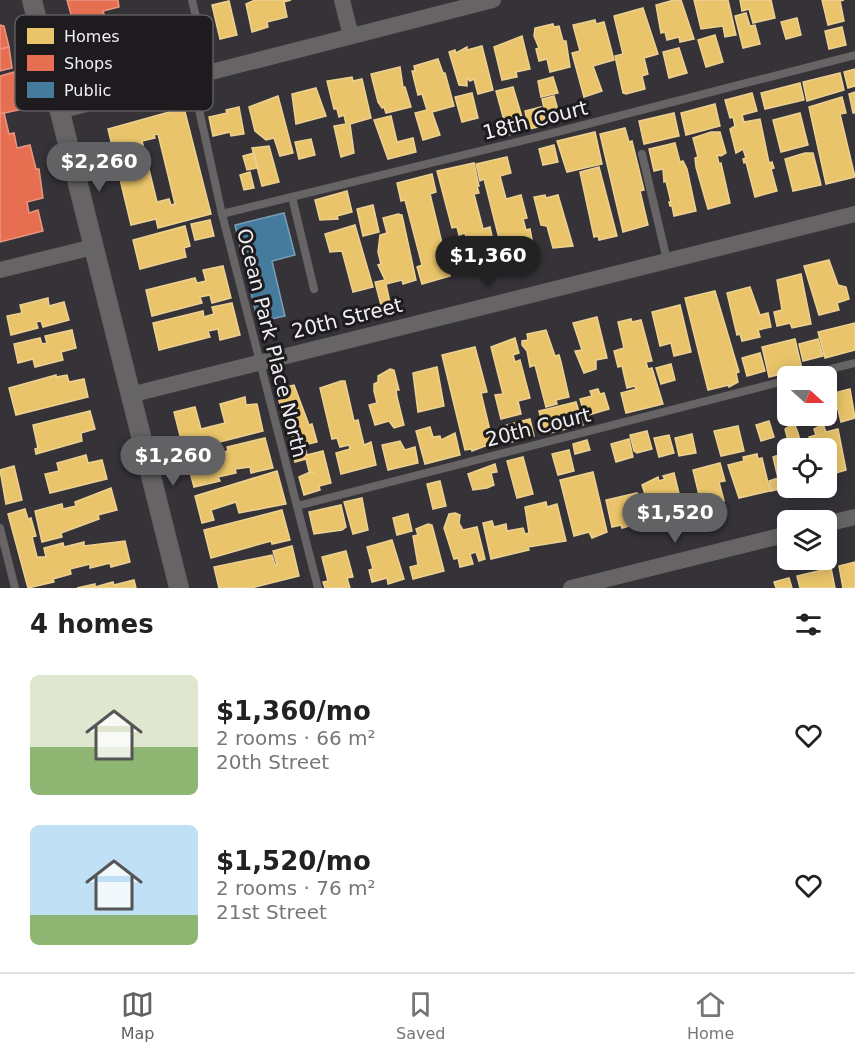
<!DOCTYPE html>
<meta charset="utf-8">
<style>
:root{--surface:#fff;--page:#f2f2f2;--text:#222;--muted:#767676;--line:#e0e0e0;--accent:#626163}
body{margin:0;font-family:"DejaVu Sans",sans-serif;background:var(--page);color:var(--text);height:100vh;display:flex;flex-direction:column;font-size:22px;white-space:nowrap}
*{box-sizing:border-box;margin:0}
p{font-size:20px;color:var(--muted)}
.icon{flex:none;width:33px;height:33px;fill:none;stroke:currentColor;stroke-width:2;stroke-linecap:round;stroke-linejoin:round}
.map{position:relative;height:588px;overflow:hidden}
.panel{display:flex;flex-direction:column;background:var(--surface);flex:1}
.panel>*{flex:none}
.needle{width:39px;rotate:111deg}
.buttons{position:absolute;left:777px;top:366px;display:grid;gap:12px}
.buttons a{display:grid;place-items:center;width:60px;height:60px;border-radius:9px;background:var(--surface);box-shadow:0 3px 15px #0003;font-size:30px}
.price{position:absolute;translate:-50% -51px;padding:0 14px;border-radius:21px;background:var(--accent);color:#fff;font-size:20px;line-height:39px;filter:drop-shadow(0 2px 3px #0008)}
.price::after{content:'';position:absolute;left:50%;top:36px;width:18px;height:14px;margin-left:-9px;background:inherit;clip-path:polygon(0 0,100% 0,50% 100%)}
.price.on{background:#222;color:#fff}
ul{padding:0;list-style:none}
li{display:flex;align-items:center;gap:18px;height:150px;padding:0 30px}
li span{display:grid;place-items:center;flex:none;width:168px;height:120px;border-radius:9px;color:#555}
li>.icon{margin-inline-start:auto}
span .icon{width:72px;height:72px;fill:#fffc;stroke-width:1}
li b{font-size:26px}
h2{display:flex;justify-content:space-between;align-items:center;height:72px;padding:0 30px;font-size:26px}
.dock{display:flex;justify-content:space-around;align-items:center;height:84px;border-top:2px solid var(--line);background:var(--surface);font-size:16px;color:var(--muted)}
.dock a{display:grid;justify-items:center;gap:3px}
.dock .on{color:var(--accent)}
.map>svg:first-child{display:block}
.homes{fill:#e9c46a;stroke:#ecd193;stroke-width:1.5;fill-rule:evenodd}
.shops{fill:#e76f51;stroke:#ea9582;stroke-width:1.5}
.public{fill:#457b9d;stroke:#799eb7;stroke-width:1.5}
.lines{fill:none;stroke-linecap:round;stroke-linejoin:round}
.service{stroke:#666464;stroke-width:8}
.minor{stroke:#666464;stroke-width:16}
.tertiary{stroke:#666464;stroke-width:20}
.labels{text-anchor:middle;stroke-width:6;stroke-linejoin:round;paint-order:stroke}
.street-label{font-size:20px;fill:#f2eff3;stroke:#1d1b1e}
.key{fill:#1d1b1e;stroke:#5d5b5e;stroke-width:1.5}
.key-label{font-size:16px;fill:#f2eff3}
</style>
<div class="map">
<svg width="855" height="588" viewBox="0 0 855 588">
<rect width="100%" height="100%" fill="#363338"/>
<!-- homes -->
<g class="homes">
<polygon points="255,0 291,0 284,2 287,17 267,22 268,27 252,32 246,4"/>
<polygon points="674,0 681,0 694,39 680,42 679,37 667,40 665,32 661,33 656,5"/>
<polygon points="694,0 728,0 736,35 725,37 723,26 701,29"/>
<polygon points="740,0 771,0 775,18 753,23 749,9 742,11"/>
<polygon points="822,0 844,0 840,1 844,21 828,25"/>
<polygon points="229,1 237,35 220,39 212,5"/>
<polygon points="643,8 658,54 644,58 648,74 642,76 645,89 626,94 623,93 615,56 623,54 614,16"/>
<polygon points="746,13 750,26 755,25 760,44 743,48 735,16"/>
<polygon points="797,18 801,35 786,39 781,22"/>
<polygon points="595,20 596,24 604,22 614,60 593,66 602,91 584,97 572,53 580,51 573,25"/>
<polygon points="553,24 554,27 559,26 563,41 566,41 570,67 550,72 547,59 539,61 536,49 539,48 534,36 535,28"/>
<polygon points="842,27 846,45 829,49 825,31"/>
<polygon points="715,35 723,62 706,67 698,40"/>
<polygon points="522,36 530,69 516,72 517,77 502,80 494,47"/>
<polygon points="482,46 493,90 478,94 474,79 470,81 467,78 467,86 459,85 449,52 455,50 456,53 467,47 467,50"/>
<polygon points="679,48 687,73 669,78 663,52"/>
<polygon points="438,59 443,73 445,73 454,106 432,112 440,135 423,140 415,113 427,110 422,94 418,95 412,71 415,71 414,66"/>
<polygon points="400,67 403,87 405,87 411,107 386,113 384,107 382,108 378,102 371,74"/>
<polygon points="855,69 855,86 848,88 844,72"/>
<polygon points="840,73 844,90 807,101 803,82"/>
<polygon points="352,77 353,81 362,79 371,118 350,124 354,153 341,157 334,126 346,124 344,115 339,117 337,109 334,109 327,81"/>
<polygon points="553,77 558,93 541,97 538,81"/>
<polygon points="800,83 804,100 765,109 761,93"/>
<polygon points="513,87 525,127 519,129 520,132 508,135 496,91"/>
<polygon points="316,88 326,116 296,124 292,94"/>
<polygon points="855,92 855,113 853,113 849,94"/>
<polygon points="472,93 478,118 462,122 455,97"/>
<polygon points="752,93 757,111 742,115 744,122 760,119 769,163 772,162 774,168 771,169 777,191 755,197 746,162 744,163 743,159 746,158 743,149 736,153 730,129 735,126 733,117 730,118 725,100"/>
<polygon points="278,96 293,153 280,156 274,138 266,140 255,131 249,107"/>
<polygon points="554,96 558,110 545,113 542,99"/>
<polygon points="842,97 846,113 840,114 855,177 826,184 809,107"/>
<polygon points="715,104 720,126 686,135 681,113"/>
<polygon points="239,107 244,134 231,136 230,132 213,136 209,117 227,113 226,110"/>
<polygon points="541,107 547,125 529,129 525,111"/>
<path d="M184 108 211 214 158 228 156 219 131 225 108 129ZM158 134 175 204 171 205 169 199 157 202 142 141 155 138 154 135Z"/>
<polygon points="674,113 679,136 644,144 639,121"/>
<polygon points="800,113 808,145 781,152 773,120"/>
<polygon points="391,116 397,142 413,138 416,152 388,159 374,120"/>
<polygon points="625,128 629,142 632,141 644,190 640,191 648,225 623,232 600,134"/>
<polygon points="595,132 602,164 567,172 557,141"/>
<polygon points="711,132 720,132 726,153 721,156 717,155 719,164 721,163 730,203 708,209 696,167 695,158 698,157 693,138"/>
<polygon points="311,139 315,155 299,159 295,142"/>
<polygon points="675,143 680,162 683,161 687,169 696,211 674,216 672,206 670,206 669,202 671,202 666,181 664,182 663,169 654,171 649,149"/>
<polygon points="554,145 558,162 543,165 539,149"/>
<polygon points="269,146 279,182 262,186 252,148"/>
<polygon points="254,153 257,168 247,170 243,156"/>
<polygon points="805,153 813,153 821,185 793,191 785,159"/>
<polygon points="507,157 511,173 500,176 506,199 521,195 527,218 523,219 526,230 530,229 535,255 505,262 484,179 480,181 476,164"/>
<polygon points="474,163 479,186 477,186 479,193 474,194 483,229 490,227 498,264 474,269 465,233 459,235 457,227 452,228 437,171"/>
<polygon points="599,167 617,236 599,240 598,236 594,237 580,172"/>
<polygon points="250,172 254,188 244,190 240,175"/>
<polygon points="432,174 436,192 430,194 450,276 422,284 417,267 422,265 405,200 401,201 397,183"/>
<polygon points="347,191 352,212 337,216 338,219 320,220 315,200"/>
<polygon points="545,195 546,198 558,195 573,246 553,248 547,226 541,225 534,197"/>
<polygon points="373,205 379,232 363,236 357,209"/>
<polygon points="398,214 402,215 416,280 403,284 402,280 386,284 390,303 381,305 375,282 385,280 378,265 381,264 378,252 380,235 387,233 383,218"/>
<polygon points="210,220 214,236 195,240 191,224"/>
<polygon points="355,225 373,287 353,292 342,251 330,252 325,234"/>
<polygon points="185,226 190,246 184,248 186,257 140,269 133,240"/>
<polygon points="829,260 838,285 846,287 849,299 837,303 839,310 819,315 804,266"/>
<polygon points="223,266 231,298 212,303 210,295 200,297 202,303 152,316 146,290 195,278 197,283 206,281 203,270"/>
<polygon points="801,274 811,324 792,328 790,323 777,326 774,312 782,310 777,280"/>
<polygon points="750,287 760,315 768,313 771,327 758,330 760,337 742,341 740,334 737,335 727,293"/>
<polygon points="715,291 739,372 736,373 738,382 729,387 729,385 708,390 685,298"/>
<polygon points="48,298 49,306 64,302 69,320 43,327 41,321 36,322 38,328 11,335 7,316 22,313 20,305"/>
<polygon points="232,303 240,335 220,340 218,329 208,331 210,337 159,350 153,323 203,311 204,317 214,314 212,307"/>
<polygon points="680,305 691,352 674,356 671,343 660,346 652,312"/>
<polygon points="597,317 607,358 596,360 596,369 584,373 575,351 582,350 573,323"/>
<polygon points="631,319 632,322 641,320 652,361 646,362 648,369 652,368 663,404 626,413 621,393 636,389 635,386 627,388 622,366 618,367 614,351 624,348 618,322"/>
<polygon points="855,323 855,350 825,358 818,332"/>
<polygon points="72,330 76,348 61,352 63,360 35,367 33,359 18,363 14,344 40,338 42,344 47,343 45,336"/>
<polygon points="546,330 555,356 559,355 561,362 569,397 556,400 557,404 546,407 535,365 530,367 527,351 522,345 522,341 528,340 527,334"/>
<polygon points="515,338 519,353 513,355 515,362 520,360 530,398 518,401 521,414 501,419 495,395 503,394 491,347"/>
<polygon points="795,339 802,369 769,377 762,347"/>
<polygon points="818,339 823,356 803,361 799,344"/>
<polygon points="475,347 487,392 481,393 493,443 472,451 471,449 465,450 442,355"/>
<polygon points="760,353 765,371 747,376 742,358"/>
<polygon points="671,364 675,380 661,384 656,368"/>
<polygon points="437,367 444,406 418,412 413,373"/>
<polygon points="390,369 394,370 399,390 396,390 397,397 404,425 394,428 389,421 375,425 369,405 377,403 374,391 374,384 378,382 378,376"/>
<polygon points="56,375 56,377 67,375 69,382 84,379 88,397 16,415 9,388"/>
<polygon points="341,381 345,381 354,421 358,420 364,445 371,442 376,465 341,474 336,453 350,449 349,445 340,447 337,438 332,439 320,388"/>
<polygon points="294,385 309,425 312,424 317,442 304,445 307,455 323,451 331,483 319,486 320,490 304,495 299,477 310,472 314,473 309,471 306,459 295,462 291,448 295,447 290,430 287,431 276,389"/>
<polygon points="598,389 600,394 604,393 609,409 585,416 580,399 592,396 590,391"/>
<polygon points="850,389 855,418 841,422 834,393"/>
<polygon points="245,397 246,405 257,404 263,431 184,451 174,412 195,407 201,429 225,423 220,404"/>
<polygon points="576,402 583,425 545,434 539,411"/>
<polygon points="90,411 95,429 81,433 82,441 36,454 35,449 38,448 33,425"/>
<polygon points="530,419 534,436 504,444 500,427"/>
<polygon points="769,421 774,437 761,441 756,425"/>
<polygon points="794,423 798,433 802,448 790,448 785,429"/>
<polygon points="823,424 826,432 838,429 846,470 829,475 826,448 812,448 809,437 816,435 814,429"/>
<polygon points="738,426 744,451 721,456 714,431"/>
<polygon points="430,427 433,437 440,436 441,440 455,433 460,455 425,464 416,431"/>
<polygon points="647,431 652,449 637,453 634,451 630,435"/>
<polygon points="692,434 696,453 679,456 675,438"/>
<polygon points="669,435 674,453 659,457 654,438"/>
<polygon points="265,438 273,468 251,473 250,467 235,469 236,473 218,477 220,481 194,487 188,465 209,460 208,456 228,451 227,447"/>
<polygon points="629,439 633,457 616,462 611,444"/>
<polygon points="587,440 590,450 575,454 573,444"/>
<polygon points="400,441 405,450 415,447 418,463 388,470 382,445"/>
<polygon points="569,450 574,471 558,475 552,454"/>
<polygon points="757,454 758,459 762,458 770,491 739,498 728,465 744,461 743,457"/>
<polygon points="86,455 88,463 102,460 107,479 50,493 45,474 59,471 57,463"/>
<polygon points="779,455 781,461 788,459 788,487 771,491 769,481 778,478 773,457"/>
<polygon points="523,457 533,494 517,498 507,461"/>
<polygon points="720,463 725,481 719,482 724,501 709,505 705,502 701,503 693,470"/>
<polygon points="495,464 497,472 491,473 494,485 487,488 473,490 468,474"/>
<polygon points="14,466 22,500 6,504 0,470"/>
<polygon points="277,471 286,504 239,513 236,502 211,510 214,520 202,523 195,496"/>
<polygon points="593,472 607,532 592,538 589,532 574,536 560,480"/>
<polygon points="674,473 683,510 666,515 667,518 653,519 642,485 658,477 659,481 665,479 663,476"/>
<polygon points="440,481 446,506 433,509 427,484"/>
<polygon points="111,488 117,510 98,515 99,519 61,533 62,537 42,542 35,511 62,504 63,509 76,506 75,502"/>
<polygon points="637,493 644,522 622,528 621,525 612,527 606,500"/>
<polygon points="362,498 368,530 353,534 344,502"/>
<polygon points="546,502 547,507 557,504 566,541 528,547 529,550 491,559 483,523 492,521 494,527 506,524 507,531 523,528 525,534 529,533 525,507"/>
<polygon points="341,505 346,527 342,530 314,534 309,512"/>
<polygon points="25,509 28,519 31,518 36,536 32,537 37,557 46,557 44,548 63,543 64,547 84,542 84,546 125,541 130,562 111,567 110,563 90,568 90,564 70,569 71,574 53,579 54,582 28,588 8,514"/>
<polygon points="282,510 290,540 272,544 271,541 211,558 204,530"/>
<polygon points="455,513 460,515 459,523 463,530 477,527 485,559 479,561 476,552 470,554 473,564 460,567 458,558 454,559 444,528 449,514"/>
<polygon points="408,514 412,531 397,535 393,518"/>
<polygon points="428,524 432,525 444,571 413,579 410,567 418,565 413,536 418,535 416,529"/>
<polygon points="392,540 404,579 388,584 387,578 372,582 369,570 373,569 367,547"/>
<polygon points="292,546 299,576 251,588 219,588 214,567 272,555 275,565 277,565 273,551"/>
<polygon points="346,551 353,577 347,578 350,588 325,588 323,582 328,581 322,557"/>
<polygon points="855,562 855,588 843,588 839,566"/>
<polygon points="831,568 835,588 800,588 797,576"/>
<polygon points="789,578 792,588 776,588 774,582"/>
<polygon points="134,580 136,588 77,588 95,584 95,587 113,582 114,585"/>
</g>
<!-- shops -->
<g class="shops">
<polygon points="67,0 118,0 119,7 103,11 108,28 77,36"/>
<polygon points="0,25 4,26 9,47 0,49"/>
<polygon points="9,47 12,68 0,71 0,49"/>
<polygon points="14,72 23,109 0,114 0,76"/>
<polygon points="4,113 9,134 14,133 17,148 30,145 36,169 39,169 43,198 27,202 29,213 38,210 43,231 0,242 0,114"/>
</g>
<!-- public -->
<polygon class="public" points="284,213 295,255 272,261 285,316 258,322 235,225"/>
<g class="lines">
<!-- service -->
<g class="service">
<polyline points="192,0 204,50 196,96 222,214 318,588"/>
<polyline points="642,154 667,260"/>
<polyline points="292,197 314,289"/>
<polyline points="222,214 549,134 855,55"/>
<polyline points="803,376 855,363"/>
<polyline points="297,506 788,380"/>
<polyline points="0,528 15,588"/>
</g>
<!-- minor -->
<g class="minor">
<polyline points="342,0 351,36"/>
<polyline points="59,111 493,0"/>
<polyline points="0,270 93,247"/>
<polyline points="130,395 855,214"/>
<polyline points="826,524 855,517"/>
<polyline points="571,588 788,534"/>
</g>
<!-- tertiary -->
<polyline class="tertiary" points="32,0 179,588"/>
</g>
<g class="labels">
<!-- street labels -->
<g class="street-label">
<text transform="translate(535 120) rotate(-14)" y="7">18th Court</text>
<text transform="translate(347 318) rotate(-14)" y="7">20th Street</text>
<text transform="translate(272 343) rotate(76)" y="7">Ocean Park Place North</text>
<text transform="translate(538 427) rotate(-14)" y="7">20th Court</text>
</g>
</g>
<!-- legend -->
<rect x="15" y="15" width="198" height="96" rx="9" class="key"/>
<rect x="27" y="28" width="27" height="16" fill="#e9c46a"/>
<rect x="27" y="55" width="27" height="16" fill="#e76f51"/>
<rect x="27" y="82" width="27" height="16" fill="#457b9d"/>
<g class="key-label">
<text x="64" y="42">Homes</text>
<text x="64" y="69">Shops</text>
<text x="64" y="96">Public</text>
</g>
</svg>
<div class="buttons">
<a><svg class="needle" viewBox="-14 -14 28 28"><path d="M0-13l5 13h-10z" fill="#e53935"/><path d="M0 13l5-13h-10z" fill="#767676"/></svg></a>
<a><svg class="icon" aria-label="locate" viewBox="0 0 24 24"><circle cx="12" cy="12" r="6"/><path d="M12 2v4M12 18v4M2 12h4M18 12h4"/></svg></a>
<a><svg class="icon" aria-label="layers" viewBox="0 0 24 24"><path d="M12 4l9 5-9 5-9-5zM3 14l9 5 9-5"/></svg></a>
</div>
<b class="price" style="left:99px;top:193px">$2,260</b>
<b class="price on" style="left:488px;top:287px">$1,360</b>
<b class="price" style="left:173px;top:487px">$1,260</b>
<b class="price" style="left:675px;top:544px">$1,520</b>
</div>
<section class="panel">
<h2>4 homes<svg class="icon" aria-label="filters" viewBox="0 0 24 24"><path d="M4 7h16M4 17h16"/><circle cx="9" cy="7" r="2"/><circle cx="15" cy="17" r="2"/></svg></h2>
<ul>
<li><span style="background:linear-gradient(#dfe7d0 60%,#8fb573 0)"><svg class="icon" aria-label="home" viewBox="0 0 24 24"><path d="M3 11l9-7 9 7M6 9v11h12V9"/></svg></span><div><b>$1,360/mo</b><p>2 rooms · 66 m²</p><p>20th Street</p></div><svg class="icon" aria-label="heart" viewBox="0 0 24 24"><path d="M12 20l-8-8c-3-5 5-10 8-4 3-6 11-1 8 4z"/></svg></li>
<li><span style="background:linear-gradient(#bfe0f5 75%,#8fb573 0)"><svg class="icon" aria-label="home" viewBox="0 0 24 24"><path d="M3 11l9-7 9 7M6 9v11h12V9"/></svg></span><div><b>$1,520/mo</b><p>2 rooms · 76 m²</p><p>21st Street</p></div><svg class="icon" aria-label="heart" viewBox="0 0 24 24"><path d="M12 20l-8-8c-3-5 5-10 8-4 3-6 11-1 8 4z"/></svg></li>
</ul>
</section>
<nav class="dock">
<a class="on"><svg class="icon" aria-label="map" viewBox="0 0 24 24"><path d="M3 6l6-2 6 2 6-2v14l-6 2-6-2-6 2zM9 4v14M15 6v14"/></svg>Map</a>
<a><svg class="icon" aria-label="saved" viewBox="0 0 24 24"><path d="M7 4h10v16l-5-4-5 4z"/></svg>Saved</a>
<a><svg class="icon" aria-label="home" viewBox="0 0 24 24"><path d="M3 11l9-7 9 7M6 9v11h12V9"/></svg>Home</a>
</nav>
